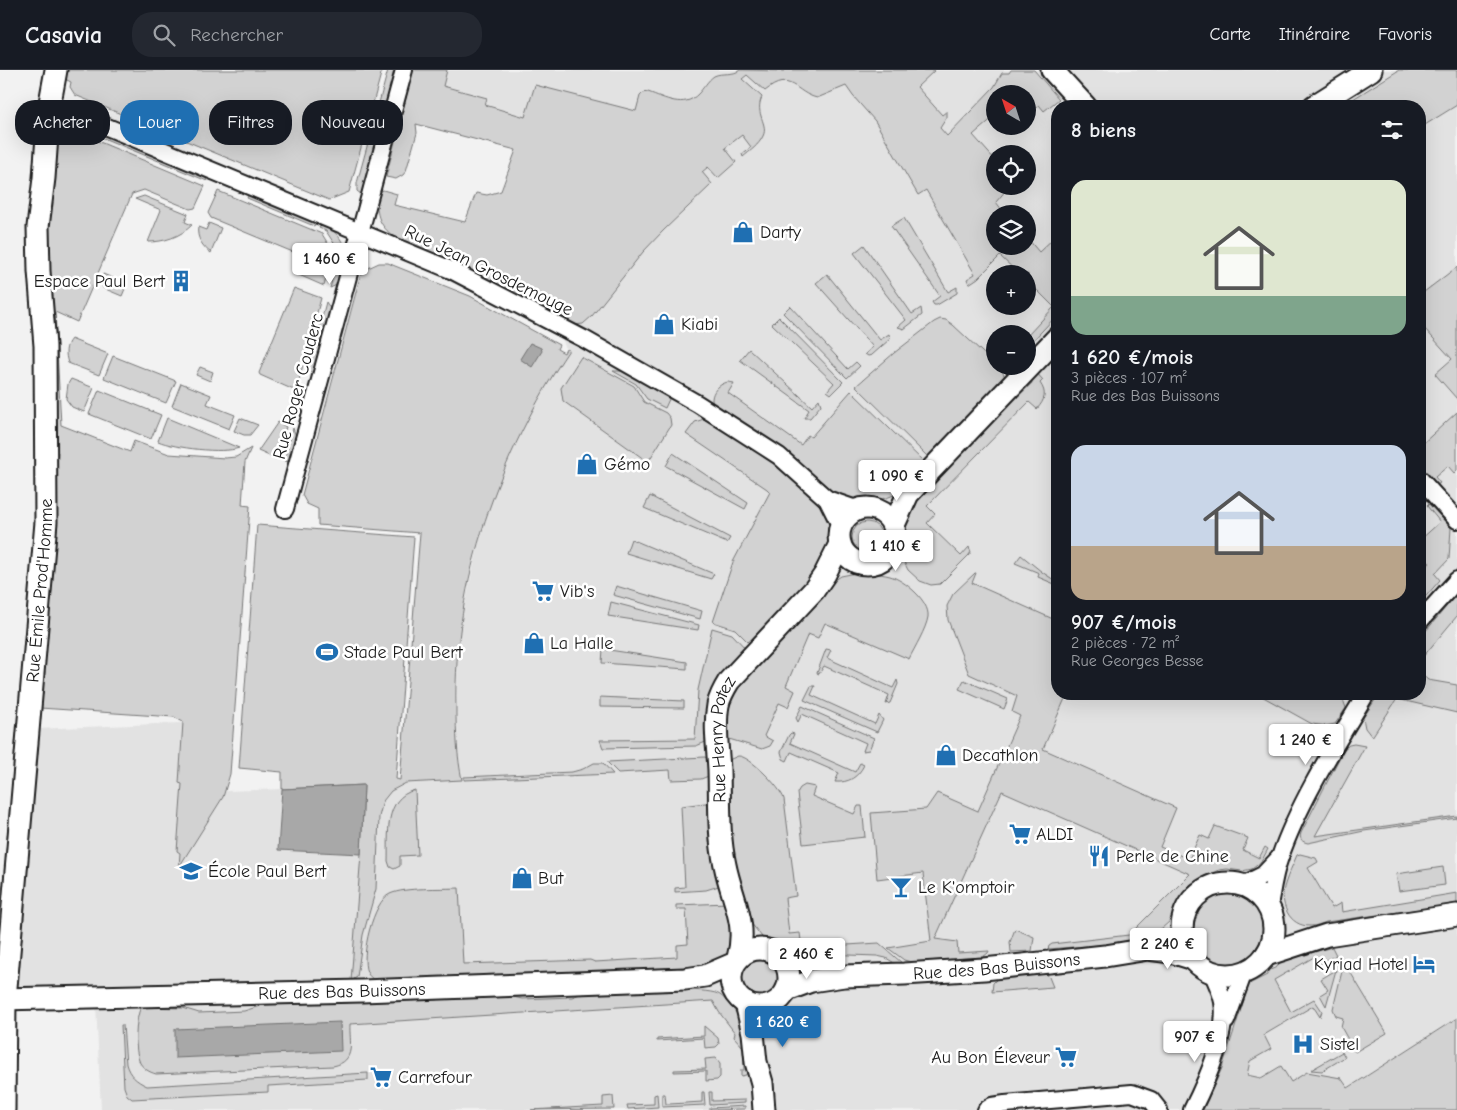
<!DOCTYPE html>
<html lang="fr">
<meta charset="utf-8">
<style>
:root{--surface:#171b24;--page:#242831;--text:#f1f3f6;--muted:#9ea1a6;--line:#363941;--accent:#1f6fb2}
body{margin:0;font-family:"Comic Neue",sans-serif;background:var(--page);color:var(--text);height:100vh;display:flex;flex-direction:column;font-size:19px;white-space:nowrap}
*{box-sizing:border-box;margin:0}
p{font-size:16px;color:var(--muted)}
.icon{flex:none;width:28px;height:28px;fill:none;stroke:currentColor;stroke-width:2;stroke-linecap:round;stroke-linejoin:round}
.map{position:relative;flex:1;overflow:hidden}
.sheet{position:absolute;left:1051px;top:30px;width:375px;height:600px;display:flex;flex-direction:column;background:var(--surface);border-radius:20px;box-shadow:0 5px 20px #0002}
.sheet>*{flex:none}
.hud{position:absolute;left:15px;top:30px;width:475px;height:45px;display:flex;gap:10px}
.needle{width:32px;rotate:321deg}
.fabs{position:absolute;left:986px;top:15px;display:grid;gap:10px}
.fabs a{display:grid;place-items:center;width:50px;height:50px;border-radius:50%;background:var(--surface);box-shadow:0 5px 20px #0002;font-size:25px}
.price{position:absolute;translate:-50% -42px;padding:0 11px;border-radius:5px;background:#fff;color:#222;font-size:16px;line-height:32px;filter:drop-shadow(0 1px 2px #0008)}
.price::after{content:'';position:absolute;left:50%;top:30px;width:15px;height:11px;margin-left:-8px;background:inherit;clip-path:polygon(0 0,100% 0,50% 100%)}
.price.current{background:var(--accent);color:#fff}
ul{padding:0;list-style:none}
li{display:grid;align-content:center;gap:10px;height:265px;padding:0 20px}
li span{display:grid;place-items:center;height:155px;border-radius:15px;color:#555}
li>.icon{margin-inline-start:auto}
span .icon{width:90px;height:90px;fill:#fffc;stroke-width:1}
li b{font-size:21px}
h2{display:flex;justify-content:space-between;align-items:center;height:60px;padding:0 20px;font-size:21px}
.pill{padding:0 18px;border-radius:20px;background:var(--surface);box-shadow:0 5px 20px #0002;font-size:18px;line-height:45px}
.pill.current{background:var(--accent);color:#fff}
header{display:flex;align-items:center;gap:30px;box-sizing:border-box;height:70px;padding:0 25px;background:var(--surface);border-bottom:1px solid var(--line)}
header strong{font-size:24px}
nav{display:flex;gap:28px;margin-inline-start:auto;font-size:18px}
.search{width:350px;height:45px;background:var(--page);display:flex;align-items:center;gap:12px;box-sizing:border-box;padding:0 18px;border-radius:20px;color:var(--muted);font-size:19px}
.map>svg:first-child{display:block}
.built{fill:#e2e2e2;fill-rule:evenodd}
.green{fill:#d2d2d2;stroke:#777}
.water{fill:#a8a8a8;stroke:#707070}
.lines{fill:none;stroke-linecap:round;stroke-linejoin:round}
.minor-casing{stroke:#1c1c1c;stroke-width:20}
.tertiary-casing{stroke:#1c1c1c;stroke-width:25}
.minor{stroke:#fff;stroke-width:16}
.tertiary{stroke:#fff;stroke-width:21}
.labels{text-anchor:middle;stroke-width:5;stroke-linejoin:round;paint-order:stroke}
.poi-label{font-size:18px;fill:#1c1c1c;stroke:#fff;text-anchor:start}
.street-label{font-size:18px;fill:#1c1c1c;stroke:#fff}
</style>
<header>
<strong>Casavia</strong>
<div class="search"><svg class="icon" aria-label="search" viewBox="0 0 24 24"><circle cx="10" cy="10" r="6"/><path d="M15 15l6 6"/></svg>Rechercher</div>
<nav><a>Carte</a><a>Itinéraire</a><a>Favoris</a></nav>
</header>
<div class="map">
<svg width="1457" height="1040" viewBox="0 0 1457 1040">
<rect width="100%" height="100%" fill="#f2f2f2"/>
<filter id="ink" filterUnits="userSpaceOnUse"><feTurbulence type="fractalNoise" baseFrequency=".02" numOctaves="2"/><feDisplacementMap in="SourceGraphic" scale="10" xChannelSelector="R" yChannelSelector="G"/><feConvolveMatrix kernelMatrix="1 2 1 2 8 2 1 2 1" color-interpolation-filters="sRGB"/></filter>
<g filter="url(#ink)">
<!-- built -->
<path class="built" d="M416 0H1457V948L1313 1040H101L96 934 351 911 21 917 15 911 36 659 228 651 226 721 282 719 278 780 361 784 378 756 383 731 390 721 406 713 462 710 457 677V591L462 546 480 467 496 417 521 361 545 315 569 280 566 279 540 212 644 89 407 34ZM995 24H1028V56H995ZM1058 36H1420V624H1058ZM995 84H1028V116H995ZM995 144H1028V176H995ZM995 204H1028V236H995ZM995 264H1028V296H995Z"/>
<!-- green -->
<g class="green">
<polygon points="66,0 382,0 349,122 329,130 75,25 70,17 71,12 65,9"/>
<polygon points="388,0 396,0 362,125 357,121 357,113"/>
<path d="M413 0H447L443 16 487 28 485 35 525 47 535 15 636 41 640 26 643 23 648 22C665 28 684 39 698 24 703 19 708 10 714 6 722 2 733 6 740 0L784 1V0H935L917 17 942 45 947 41V47L940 58 947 66 994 17 1002 3H1009L1011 0H1034L1059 29 1044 41 1039 35 1028 45V24H995V46L973 65 995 90V116H1005L1007 119 996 132 1005 144H995V176H1028V169L1039 182 1057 165V245L1028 276V265L1054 237 1028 211V204H1019L1000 186 978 208 969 214 967 209 975 204 926 120 918 125 875 51 853 26 846 16 817 28C795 23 791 0 765 21L747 5 742 9 762 27C754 44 769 54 763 66 759 75 750 81 743 87L742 84 751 77 742 65 725 78 736 92 718 108 708 97 702 102 712 114 663 161 643 182 592 246 583 254 574 255 450 191 395 167C379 157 373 140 380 122L383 120 397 124 394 135 465 152 476 123 487 125 501 121 516 80 416 54 417 63 406 101 403 105 396 109 386 107Z"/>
<polygon points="1399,0 1457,0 1457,35 1420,58 1420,36 1342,36"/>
<polygon points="79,53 205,106 207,111 79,58"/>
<polygon points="71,60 205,116 195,138 190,139 144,120 132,124 77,252 55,242 61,355 130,382 134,371 169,384 225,388 236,387 251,378 245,392 242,435 250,436 230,704 223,727 179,797 180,783 177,781 182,714 179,713 183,652 174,647 40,638 53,471 58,382 53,380 43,179 56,72 64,63"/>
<polygon points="218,121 322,164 333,182 324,216 299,205 303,196 300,185 211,148 208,143"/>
<polygon points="249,124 316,152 314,156 247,128"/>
<path d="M144 126 188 144 185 152 192 155C180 167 164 172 148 172L161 140 135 129Z"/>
<polygon points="904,148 948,222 957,217 957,223 937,235 934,235 932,232 940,226 891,156"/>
<path d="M209 153 221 158 211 183C203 177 196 168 198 157L206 160Z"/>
<path d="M321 154C338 161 348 174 344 193L337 192 339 181 326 161 319 158Z"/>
<polygon points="864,175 912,244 921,238 922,245 904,259 898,257 906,250 854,183"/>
<path d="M379 193H388L395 196 470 226 559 275 557 279 564 283 566 279 569 280C499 385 453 511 456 638 456 663 457 686 462 710L406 713 391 721 383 731 379 747 376 819 363 865 357 907 351 911 361 784 364 715 282 719V702L239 698 257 455 414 467 396 709 400 710 420 463 318 455V439L307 434 302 425 360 207 366 199Z"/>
<polygon points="1457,197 1457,329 1435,304 1452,289 1424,258 1420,261 1420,225"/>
<polygon points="335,199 343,200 339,214 330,218"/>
<polygon points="103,204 127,214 122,226 103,218 101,208"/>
<polygon points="827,204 880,270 889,264 890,269 872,285 868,286 865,284 873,277 816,213"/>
<polygon points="294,218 321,228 296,321 260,305 259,303"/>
<polygon points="326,232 332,241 315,303 308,301"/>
<polygon points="790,236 848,299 856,292 860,296 847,308 783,243"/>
<polygon points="779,247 843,312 831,324 827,321 834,313 772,254"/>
<polygon points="940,249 946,250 953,255 995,294 995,296 1002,301 1005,307 931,390 856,316 894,283 934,252"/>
<path d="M71 269 108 284 99 305 68 293C65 284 65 276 71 269Z"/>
<polygon points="749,279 812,337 819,329 821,335 810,348 804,348 809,340 740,290"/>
<polygon points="113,286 176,311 166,333 104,308"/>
<polygon points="581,287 634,316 644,332 666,343 670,348 671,355 648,392 563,331 561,318"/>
<polygon points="200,297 213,302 210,311 196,305"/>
<polygon points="613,301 629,301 670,327 665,338 647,329 636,314"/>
<path d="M1035 301 1043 310 1040 313C1047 323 1045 330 1037 339L1029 332 927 436 935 444 927 453 961 486 969 477 971 482 969 485 940 514 931 515 920 511 908 500 903 490V456L908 437 1005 332 1015 329 1032 313 1031 305Z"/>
<polygon points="71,309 94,318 84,342 72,337 66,329 68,314"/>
<path d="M728 312 734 313 728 323 801 375 808 365 811 367 851 321 926 394C902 419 898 432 860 430 852 430 844 430 837 427L787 382 713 335C709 324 718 314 728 312Z"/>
<polygon points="181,313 211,325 207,334 235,345 229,359 172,336"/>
<polygon points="99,320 161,345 151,369 89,344"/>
<polygon points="1457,342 1457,400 1454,403 1448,396 1435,407 1440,413 1437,415 1420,395 1420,376"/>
<path d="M167 348 239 378C223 384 174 378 158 371Z"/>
<polygon points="240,348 258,355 250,365 244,365 234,361"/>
<polygon points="704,349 776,393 821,433 830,451 830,473 827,494 751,575 735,559 713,552 733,492 770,422 767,419 686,364 695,352"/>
<polygon points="278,352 286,357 276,389 258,381"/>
<polygon points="293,358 297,369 290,392 284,391"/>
<polygon points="673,383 748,433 745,439 666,396"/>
<polygon points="650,426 730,468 727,473 644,438"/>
<polygon points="1429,434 1451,458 1449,489 1435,504 1440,510 1420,533 1420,504 1430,493 1420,483 1420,470 1440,452 1427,436"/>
<circle cx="867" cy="467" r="15"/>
<polygon points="631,469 714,504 711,509 626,483"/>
<polygon points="1021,485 1042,502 1057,512 1057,515 1038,507 1039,503 1015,493"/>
<path d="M856 503C867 504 879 503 890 506 904 510 930 531 928 547 926 559 915 577 909 589L825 553 818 568 808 564 786 616 795 621 788 637 779 633 764 666 773 671 770 676 762 679 729 669 726 666 723 654 732 620 828 515 841 506Z"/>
<polygon points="975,503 976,503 972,513 1053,549 1057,540 1058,624 1067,624 1043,679 1176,738 1160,777 1189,789 1200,765 1209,769 1215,756 1248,768 1243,780 1259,788 1265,777 1268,779 1261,792 1252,799 1242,801 1227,799 1219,800 1202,807 1189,816 1177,833 1169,852 1154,865 1144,869 1124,873 1048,879 1049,876 1052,874 1129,865 1190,804 1002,721 935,869 957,872 958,883 989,881 988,883 983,887 911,892 904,890 888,878 931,871 923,803 877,809 871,743 926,739 937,723 978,741 1020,646 1012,642 1017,626 969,604 948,550 947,536 953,524"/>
<polygon points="616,516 702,541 700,549 613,525"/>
<polygon points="1457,524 1457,546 1422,588 1420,586 1420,568"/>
<polygon points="611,532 699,555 698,560 608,546"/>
<polygon points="712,558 732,564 747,580 708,671 696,676 603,678 600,670 695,669 698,620"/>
<polygon points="603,579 687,592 687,599 602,593"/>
<polygon points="826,579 831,580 827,588 893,618 897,610 898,614 890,633 886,634 889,625 824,596 819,604 817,603"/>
<polygon points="1420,603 1428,610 1457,615 1457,643 1397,629 1372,667 1365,658 1363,648 1379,624 1420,624"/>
<polygon points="964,610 1008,629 1004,639 959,619"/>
<polygon points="811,616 815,616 811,625 875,654 879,645 883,650 877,662 804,630"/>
<polygon points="1258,624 1341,624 1346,638 1335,654 1326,656 1312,654"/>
<polygon points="600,627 684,631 684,638 600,637"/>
<polygon points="802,636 874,668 869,680 863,681 866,673 802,644 798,652 796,648"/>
<path d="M791 663 794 664 790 673 855 702 860 693 864 695C858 707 849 713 835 712L839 703 791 682 787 691 783 689 781 682 789 665Z"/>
<path d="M1354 674 1365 676 1315 766 1457 746V748L1364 761 1308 773C1302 772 1299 769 1301 763L1344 679 1349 675Z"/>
<path d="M738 686C749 685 781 718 784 729L796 826 785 828 789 864 800 863C804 901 818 892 849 895L852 896 824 899 813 898 800 894 782 878 762 867 751 853 731 793 727 693 731 689Z"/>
<polygon points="705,687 708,689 711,705 701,709 671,710 670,700 618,703 607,692"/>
<polygon points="594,693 603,693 613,704 464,710 464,707 572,702 583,699"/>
<polygon points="805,715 815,717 812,726 854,744 858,736 862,736 865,767 803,774 797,723 800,718"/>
<path d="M415 720 418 785 400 786V796L394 799 390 797 388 791C389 766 383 728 415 720Z"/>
<polygon points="705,733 713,734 722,815 706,820 675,822 675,818 685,817 681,736"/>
<path d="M1300 784 1316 788 1318 792 1308 798 1332 838 1341 833 1342 842 1457 823V834L1326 852C1321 854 1316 856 1311 856 1288 857 1279 832 1285 814 1288 804 1293 795 1297 785Z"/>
<polygon points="1443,797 1445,815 1399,821 1396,804"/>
<path d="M459 818 463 894 590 890 595 892 677 887V875L688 874 686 839H676V835L728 833 733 881 710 899 587 905C560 900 534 902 508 909L379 912C374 910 369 907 367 902 360 887 373 831 390 824 405 817 441 819 459 818Z"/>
<circle cx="1228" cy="859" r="37"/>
<polygon points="1015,859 1034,867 1032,881 1011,882 1010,872"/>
<polygon points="879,873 902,893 898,895 886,888 877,886 822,884 816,882 815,877"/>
<polygon points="1332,877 1336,885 1320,894 1314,887 1274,910 1291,942 1314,929 1322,941 1320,947 1313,936 1264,965 1271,979 1250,991 1247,1005 1261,1008 1281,996 1291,1012 1307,1002 1341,1008 1348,1018 1457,948 1457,1040 1203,1040 1222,998 1249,914 1267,905 1268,901 1277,897 1280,892"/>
<circle cx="760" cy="908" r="21"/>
<polygon points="1346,895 1387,963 1355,982 1341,957 1343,948 1336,946 1333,939 1343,897"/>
<polygon points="1336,900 1326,936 1320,925 1328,920 1321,909"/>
<polygon points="1045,902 1049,907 1053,917 992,922 993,913 1000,906"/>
<path d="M639 919C655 920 711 918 720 925 727 930 738 944 741 952 747 967 746 987 747 1002L746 1005 741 1006V1000H744L743 977 734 967 735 963 719 942 713 931 350 954C349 972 357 991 333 996L156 1004C149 1002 144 999 140 993 134 981 135 948 141 937L183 938 199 943 244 941 263 935 505 925 522 929 572 927 588 921Z"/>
<path d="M121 955H123L126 994C129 1005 136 1011 147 1016L368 1003V1010L268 1016V1022L132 1029 127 1025 124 1017Z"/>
<polygon points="704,956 718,968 719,974 716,977 705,978 704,968 657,971 657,969 704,966"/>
<polygon points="1342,982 1345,987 1322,1001 1311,1000"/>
<polygon points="716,988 720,993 720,1007 717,1010 706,1011 706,1001 674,1002 674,1000 706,999 705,989"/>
<polygon points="702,1022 704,1022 705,1035 662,1037 662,1024 665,1024 666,1034 670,1034 702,1032"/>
<polygon points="709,1022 712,1022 712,1031 745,1030 745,1033 710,1035"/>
<polygon points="657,1024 658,1037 628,1039 627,1035 654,1034 654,1025"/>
<polygon points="613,1026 614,1039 531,1040 603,1036 603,1027"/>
<polygon points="745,1036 745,1039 710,1040 710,1038"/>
</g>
<!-- water -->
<g class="water">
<polygon points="530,273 541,278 542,281 532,297 520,289"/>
<polygon points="364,715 361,784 278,780 282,719"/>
<polygon points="340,952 341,981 175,988 175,959"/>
</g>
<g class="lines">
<!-- minor casing -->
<g class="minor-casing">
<g id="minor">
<polyline points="49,38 76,44 451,200 584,269 698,334 779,386 827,429 841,457"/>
<polyline points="1420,409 1457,450"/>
<polyline points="827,429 859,440"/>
<polyline points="285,439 404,0"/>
<polyline points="1420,551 1457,510"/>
<polyline points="1243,815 1263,805 1279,788"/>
<path d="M1269 836C1272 819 1274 803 1280 787 1299 732 1336 674 1366 624"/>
<polyline points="1226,951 1244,902"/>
<polyline points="986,1040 992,1036 1005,1034 1132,1023 1151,1030 1159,1040"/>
<path d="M1192 1040C1206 1012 1228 963 1223 932 1221 921 1216 912 1212 902"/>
</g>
</g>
<!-- tertiary casing -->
<g class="tertiary-casing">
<g id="tertiary">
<polyline points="1052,0 1085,36"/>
<polyline points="1314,36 1371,0"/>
<circle cx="867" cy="466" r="28"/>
<polyline points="893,457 908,424 1058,267"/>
<circle cx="1228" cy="859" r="46"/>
<circle cx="760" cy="908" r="29"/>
<polyline points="1266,885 1327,865 1457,845"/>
<path id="s1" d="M738 888C748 852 732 830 725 795 718 765 720 731 719 700 718 679 714 656 718 635 720 626 724 619 729 611L814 520 825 504 840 474"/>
<path id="s2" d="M787 920 811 911 844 906 904 904 984 899 1105 886 1148 879 1171 882 1194 889"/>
<path id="s3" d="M0 929 362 921 685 909 705 906 733 894"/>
<polyline points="746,933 753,963 756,992 762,1013 764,1040"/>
<path id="s4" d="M4 1040 5 929 46 452 45 276 39 201 38 157 44 108 49 38 56 0"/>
</g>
</g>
<!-- minor -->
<use href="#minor" class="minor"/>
<!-- tertiary -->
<use href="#tertiary" class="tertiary"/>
</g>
</g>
<!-- icons -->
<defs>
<g id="shop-bare" transform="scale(1.725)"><path d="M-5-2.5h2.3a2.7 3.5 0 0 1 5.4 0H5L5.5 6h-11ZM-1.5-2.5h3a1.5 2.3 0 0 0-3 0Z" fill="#1f6fb2" stroke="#fff" stroke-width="2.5" paint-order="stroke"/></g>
<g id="building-bare" transform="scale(1.725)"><path d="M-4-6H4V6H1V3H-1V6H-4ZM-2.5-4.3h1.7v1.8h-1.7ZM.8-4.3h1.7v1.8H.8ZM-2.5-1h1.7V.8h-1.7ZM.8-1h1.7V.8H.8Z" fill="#1f6fb2" stroke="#fff" stroke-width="2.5" paint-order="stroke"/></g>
<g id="supermarket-bare" transform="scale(1.725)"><path d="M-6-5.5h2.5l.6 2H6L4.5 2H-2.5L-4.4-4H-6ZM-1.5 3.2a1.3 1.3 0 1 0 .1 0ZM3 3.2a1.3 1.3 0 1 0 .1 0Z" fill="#1f6fb2" stroke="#fff" stroke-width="2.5" paint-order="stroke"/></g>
<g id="stadium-bare" transform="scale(1.725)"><path d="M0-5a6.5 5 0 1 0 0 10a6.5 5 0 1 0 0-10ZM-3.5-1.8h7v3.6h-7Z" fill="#1f6fb2" stroke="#fff" stroke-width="2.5" paint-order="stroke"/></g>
<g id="restaurant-bare" transform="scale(1.725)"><path d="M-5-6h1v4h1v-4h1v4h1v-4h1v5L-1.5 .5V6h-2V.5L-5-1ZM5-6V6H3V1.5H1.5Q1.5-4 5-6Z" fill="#1f6fb2" stroke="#fff" stroke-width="2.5" paint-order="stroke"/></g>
<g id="school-bare" transform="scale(1.725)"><path d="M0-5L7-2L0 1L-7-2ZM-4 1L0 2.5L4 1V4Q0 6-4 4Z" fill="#1f6fb2" stroke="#fff" stroke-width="2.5" paint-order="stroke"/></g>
<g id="bar-bare" transform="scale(1.725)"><path d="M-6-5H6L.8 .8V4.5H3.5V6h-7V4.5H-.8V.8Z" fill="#1f6fb2" stroke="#fff" stroke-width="2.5" paint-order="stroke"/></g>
<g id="hotel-bare" transform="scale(1.725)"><path d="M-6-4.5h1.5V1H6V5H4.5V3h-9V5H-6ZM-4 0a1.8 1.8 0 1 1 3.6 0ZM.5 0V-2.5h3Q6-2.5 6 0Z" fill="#1f6fb2" stroke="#fff" stroke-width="2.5" paint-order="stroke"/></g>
<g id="hospital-bare" transform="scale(1.725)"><path d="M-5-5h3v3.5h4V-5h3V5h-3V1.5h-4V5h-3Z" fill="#1f6fb2" stroke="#fff" stroke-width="2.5" paint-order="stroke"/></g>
</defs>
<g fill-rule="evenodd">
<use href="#shop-bare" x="743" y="162"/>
<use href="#building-bare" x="181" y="211"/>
<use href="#shop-bare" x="664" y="254"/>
<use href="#shop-bare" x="587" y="394"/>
<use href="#supermarket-bare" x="543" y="521"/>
<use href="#shop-bare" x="534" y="573"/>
<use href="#stadium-bare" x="327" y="582"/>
<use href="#shop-bare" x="946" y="685"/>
<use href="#supermarket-bare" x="1020" y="764"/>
<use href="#restaurant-bare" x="1099" y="786"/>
<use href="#school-bare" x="191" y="801"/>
<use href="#shop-bare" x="522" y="808"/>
<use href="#bar-bare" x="901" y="817"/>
<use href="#hotel-bare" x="1424" y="894"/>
<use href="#hospital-bare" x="1303" y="974"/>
<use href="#supermarket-bare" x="1066" y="987"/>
<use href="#supermarket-bare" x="381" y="1007"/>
</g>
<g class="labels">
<!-- poi labels -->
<g class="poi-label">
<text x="760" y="168">Darty</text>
<text x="165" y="217" text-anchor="end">Espace Paul Bert</text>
<text x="681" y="260">Kiabi</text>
<text x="604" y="400">Gémo</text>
<text x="560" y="527">Vib's</text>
<text x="550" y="579">La Halle</text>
<text x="344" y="588">Stade Paul Bert</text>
<text x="962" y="691">Decathlon</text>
<text x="1036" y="770">ALDI</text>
<text x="1116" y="792">Perle de Chine</text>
<text x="208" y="807">École Paul Bert</text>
<text x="538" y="814">But</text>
<text x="918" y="823">Le K'omptoir</text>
<text x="1408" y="900" text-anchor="end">Kyriad Hotel</text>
<text x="1320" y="980">Sistel</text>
<text x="1050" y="993" text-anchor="end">Au Bon Éleveur</text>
<text x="398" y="1013">Carrefour</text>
</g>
<!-- street labels -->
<g class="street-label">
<text transform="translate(489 200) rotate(26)" y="6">Rue Jean Grosdemouge</text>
<text transform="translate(298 316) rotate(-75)" y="6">Rue Roger Couderc</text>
<text dy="6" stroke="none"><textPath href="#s4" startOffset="521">Rue Émile Prod'Homme</textPath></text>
<text dy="6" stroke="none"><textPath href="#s1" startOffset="222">Rue Henry Potez</textPath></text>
<text dy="6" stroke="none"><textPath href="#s2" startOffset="212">Rue des Bas Buissons</textPath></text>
<text dy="6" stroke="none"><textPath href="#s3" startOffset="342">Rue des Bas Buissons</textPath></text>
</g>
</g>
</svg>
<div class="fabs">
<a><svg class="needle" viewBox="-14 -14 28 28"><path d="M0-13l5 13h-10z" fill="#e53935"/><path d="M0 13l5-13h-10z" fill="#9ea1a6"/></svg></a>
<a><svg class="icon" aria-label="locate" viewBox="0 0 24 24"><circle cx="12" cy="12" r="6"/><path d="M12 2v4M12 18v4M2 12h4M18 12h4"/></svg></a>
<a><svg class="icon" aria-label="layers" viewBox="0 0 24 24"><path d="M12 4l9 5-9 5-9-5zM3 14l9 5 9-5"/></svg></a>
<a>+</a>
<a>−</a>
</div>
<b class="price" style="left:330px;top:215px">1 460 €</b>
<b class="price" style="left:897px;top:432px">1 090 €</b>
<b class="price" style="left:896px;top:502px">1 410 €</b>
<b class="price" style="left:1306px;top:696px">1 240 €</b>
<b class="price" style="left:1168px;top:900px">2 240 €</b>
<b class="price" style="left:807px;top:910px">2 460 €</b>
<b class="price current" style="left:783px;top:978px">1 620 €</b>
<b class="price" style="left:1195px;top:993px">907 €</b>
<div class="hud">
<a class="pill">Acheter</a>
<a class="pill current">Louer</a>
<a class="pill">Filtres</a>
<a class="pill">Nouveau</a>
</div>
<section class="sheet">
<h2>8 biens<svg class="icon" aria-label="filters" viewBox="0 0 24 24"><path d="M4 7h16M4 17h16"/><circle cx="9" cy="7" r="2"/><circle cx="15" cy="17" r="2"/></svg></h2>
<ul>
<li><span style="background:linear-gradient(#dfe7d0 75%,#7fa58c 0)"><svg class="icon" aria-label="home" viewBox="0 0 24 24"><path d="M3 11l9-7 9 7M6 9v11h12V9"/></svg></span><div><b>1 620 €/mois</b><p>3 pièces · 107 m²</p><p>Rue des Bas Buissons</p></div></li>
<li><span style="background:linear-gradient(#c9d6e8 65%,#b9a48a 0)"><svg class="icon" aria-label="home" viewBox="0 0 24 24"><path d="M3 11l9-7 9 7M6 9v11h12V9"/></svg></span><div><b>907 €/mois</b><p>2 pièces · 72 m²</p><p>Rue Georges Besse</p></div></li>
</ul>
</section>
</div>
